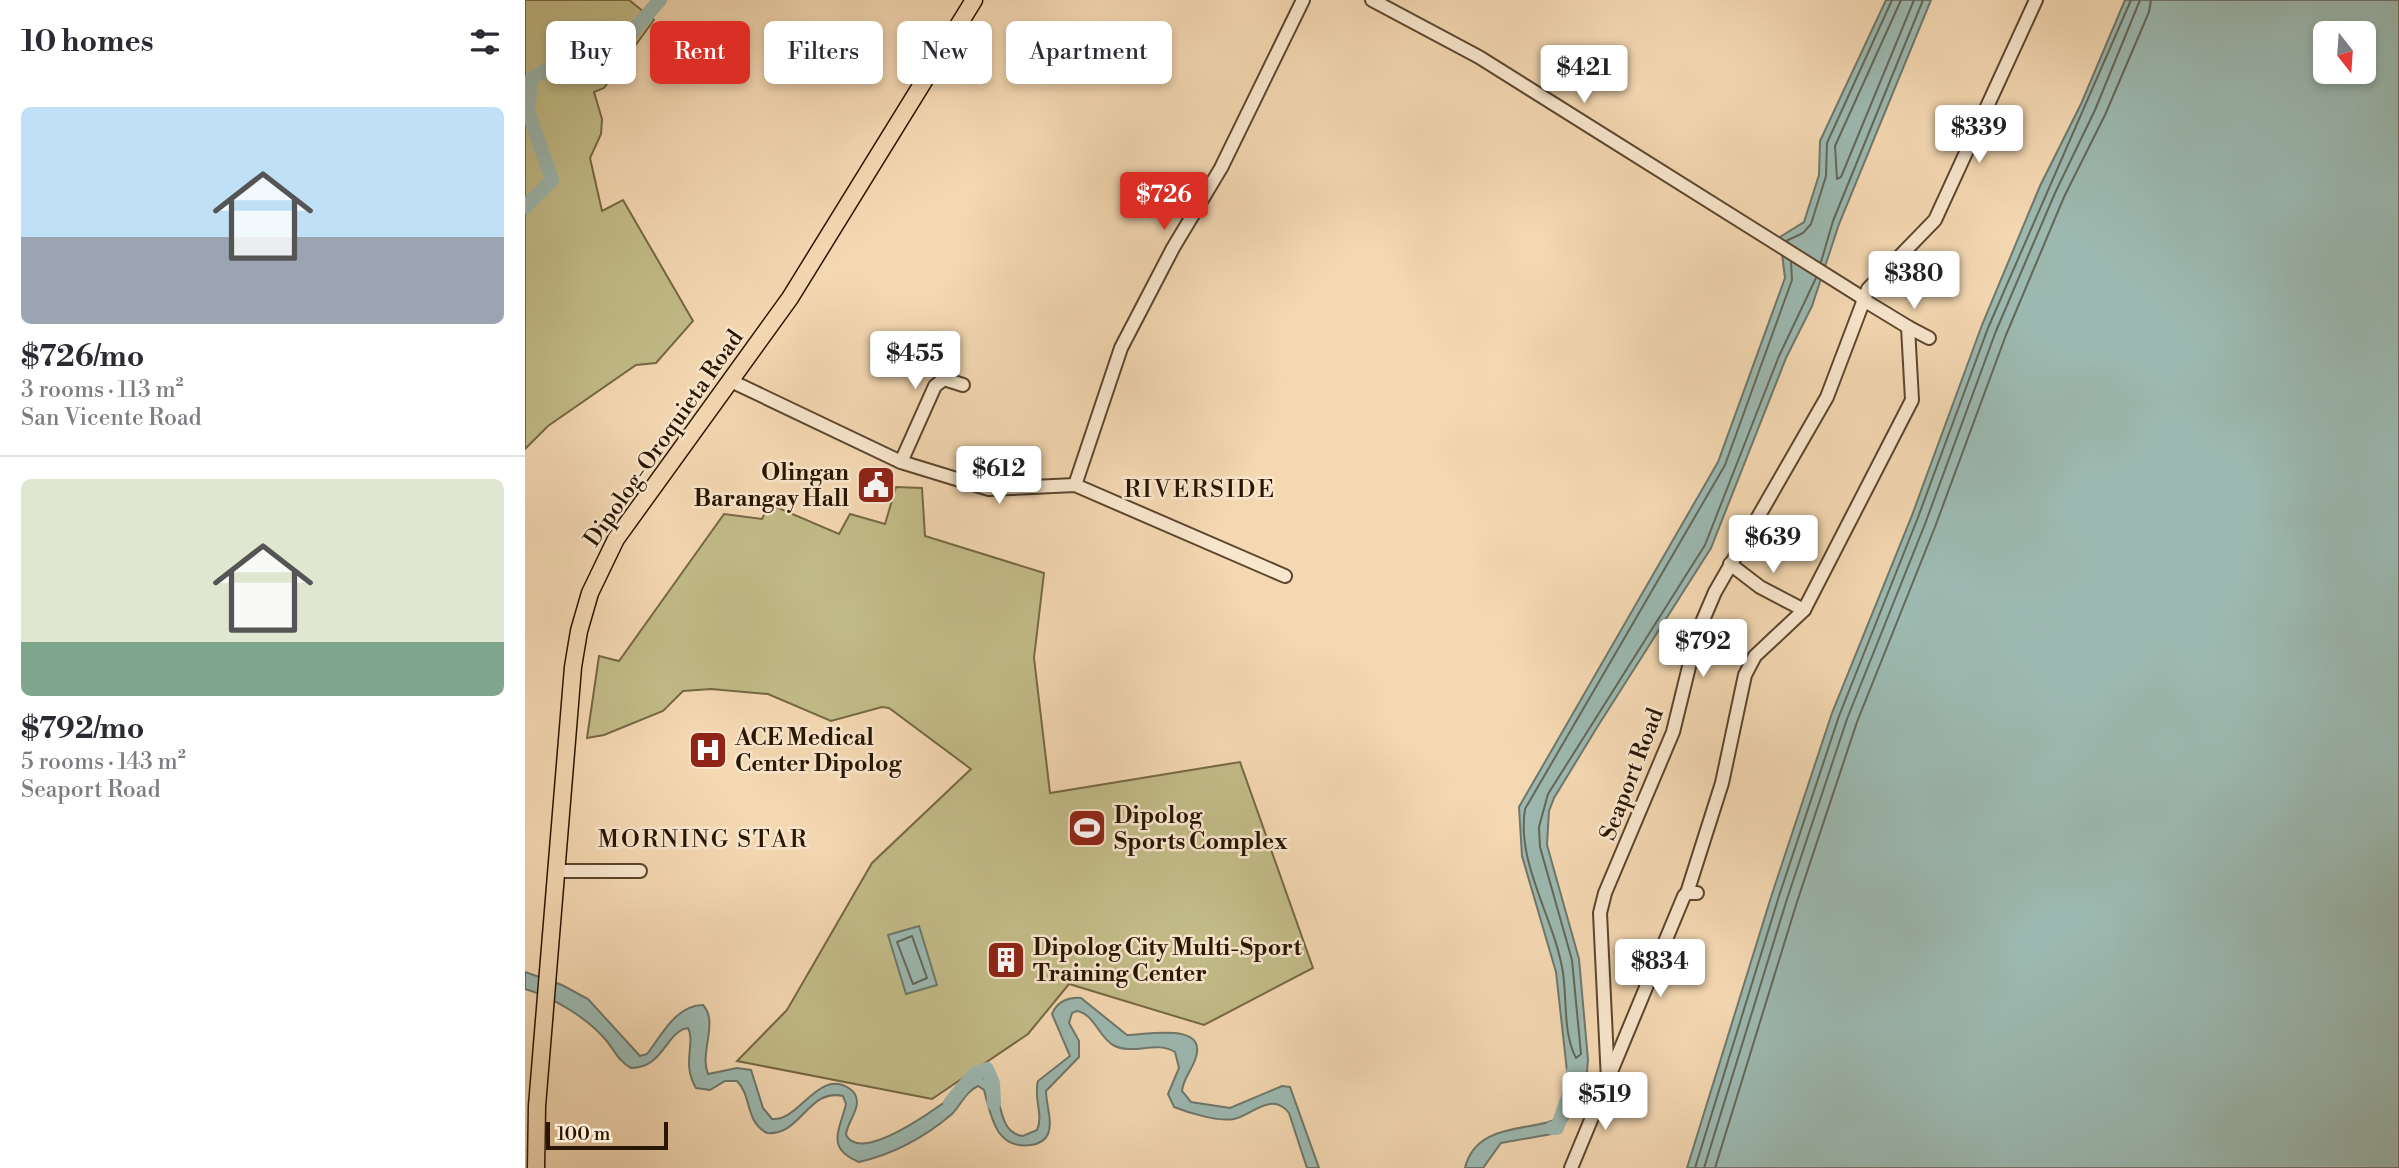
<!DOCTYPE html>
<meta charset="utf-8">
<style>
:root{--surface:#fff;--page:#f7f7f7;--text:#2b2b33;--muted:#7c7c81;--line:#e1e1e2;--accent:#d93025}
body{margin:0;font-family:"Libre Bodoni",serif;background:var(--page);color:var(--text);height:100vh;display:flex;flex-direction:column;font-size:26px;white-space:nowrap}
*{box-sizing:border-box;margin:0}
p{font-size:23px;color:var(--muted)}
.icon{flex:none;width:38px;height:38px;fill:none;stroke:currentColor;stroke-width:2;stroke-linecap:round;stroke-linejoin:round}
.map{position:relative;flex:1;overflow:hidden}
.panel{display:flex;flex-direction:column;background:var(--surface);width:525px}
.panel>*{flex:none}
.guide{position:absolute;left:21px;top:21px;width:665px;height:63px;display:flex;gap:14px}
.needle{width:46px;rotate:163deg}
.controls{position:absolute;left:1788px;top:21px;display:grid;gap:14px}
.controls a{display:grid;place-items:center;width:63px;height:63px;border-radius:10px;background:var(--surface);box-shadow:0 4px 10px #0003;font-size:35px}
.scale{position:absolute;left:21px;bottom:18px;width:122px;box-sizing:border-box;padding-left:7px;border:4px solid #291501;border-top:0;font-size:19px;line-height:24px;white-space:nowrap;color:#291501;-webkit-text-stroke:5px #f8e6cd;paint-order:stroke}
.price{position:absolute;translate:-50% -60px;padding:0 16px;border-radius:7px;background:#fff;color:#222;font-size:23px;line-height:46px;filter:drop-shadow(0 2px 4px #0008)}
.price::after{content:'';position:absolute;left:50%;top:42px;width:21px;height:16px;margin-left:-10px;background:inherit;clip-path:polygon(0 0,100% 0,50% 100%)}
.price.active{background:var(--accent);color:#fff}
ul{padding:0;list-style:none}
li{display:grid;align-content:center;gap:14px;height:371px;padding:0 21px}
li+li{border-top:2px solid var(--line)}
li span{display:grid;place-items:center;height:217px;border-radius:10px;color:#555}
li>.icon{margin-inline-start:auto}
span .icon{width:126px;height:126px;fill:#fffc;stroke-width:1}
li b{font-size:30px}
h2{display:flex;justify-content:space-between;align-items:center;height:84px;padding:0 21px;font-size:30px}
.tag{padding:0 24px;border-radius:10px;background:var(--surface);box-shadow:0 4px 10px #0003;font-size:24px;line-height:63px}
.tag.active{background:var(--accent);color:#fff}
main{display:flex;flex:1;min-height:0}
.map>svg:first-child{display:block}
.green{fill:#c2bc88;stroke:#766844;stroke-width:2}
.water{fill:#9cb9b1;stroke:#6e776b;stroke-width:2;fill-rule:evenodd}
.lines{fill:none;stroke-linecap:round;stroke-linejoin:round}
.shore{stroke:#626759;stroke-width:2}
.river{stroke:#9cb9b1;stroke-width:14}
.minor-casing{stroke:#5c462d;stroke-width:16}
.major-casing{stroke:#291501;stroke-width:19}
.minor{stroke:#f8e6cd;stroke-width:12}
.major{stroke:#f4d8b2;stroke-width:16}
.labels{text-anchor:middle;stroke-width:5;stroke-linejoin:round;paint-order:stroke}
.street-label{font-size:23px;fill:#291501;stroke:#f8e6cd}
.poi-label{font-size:23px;font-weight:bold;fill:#291501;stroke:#f8e6cd;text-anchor:start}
.neighbourhood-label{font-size:24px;letter-spacing:2px;fill:#291501;stroke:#f8e6cd}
</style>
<main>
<section class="panel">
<h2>10 homes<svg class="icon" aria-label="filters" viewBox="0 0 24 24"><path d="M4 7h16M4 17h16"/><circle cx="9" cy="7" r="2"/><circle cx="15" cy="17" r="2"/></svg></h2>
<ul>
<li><span style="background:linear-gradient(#bfe0f5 60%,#9aa5b1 0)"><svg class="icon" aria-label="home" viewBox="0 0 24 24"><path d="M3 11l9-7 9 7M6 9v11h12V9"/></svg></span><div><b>$726/mo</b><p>3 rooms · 113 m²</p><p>San Vicente Road</p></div></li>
<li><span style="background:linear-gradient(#dfe7d0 75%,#7fa58c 0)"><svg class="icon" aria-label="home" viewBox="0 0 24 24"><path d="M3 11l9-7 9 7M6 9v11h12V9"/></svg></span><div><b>$792/mo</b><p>5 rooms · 143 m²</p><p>Seaport Road</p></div></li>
</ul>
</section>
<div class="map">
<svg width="1874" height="1168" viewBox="0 0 1874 1168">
<rect width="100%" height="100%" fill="#f4d8b2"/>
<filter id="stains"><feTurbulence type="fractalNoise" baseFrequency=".00286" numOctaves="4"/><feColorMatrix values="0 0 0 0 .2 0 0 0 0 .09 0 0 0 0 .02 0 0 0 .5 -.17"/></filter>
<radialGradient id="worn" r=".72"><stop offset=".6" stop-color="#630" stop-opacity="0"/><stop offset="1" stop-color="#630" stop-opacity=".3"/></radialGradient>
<!-- green -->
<g class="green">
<polygon points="0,0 104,0 129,20 79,88 69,92 77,119 76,134 65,158 77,211 98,200 168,321 131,363 111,365 23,426 0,449"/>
<polygon points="371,487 397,488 400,536 519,573 509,658 525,793 715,762 788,968 679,1025 544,984 503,1034 407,1099 212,1061 262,1010 347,863 446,769 364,708 357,707 306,721 243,694 186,689 158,691 138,711 79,735 62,738 74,656 94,661 199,514 237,519 244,504 314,534 325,514 360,524"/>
</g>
<!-- water -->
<g class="water">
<path d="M1361 0H1406L1314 224 1287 306 1261 358 1186 548 1071 729 1029 798 1024 811 1022 845 1054 959 1063 1060 1061 1083 1052 1106 1032 1133 976 1143 958 1168H940C956 1101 1064 1152 1043 1080L1031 972 997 856 994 807 1193 462 1260 278 1255 237 1279 222 1294 175 1295 141Z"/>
<path d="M1600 0H1874V1168H1162L1247 894 1307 713 1386 518 1457 325 1515 186 1556 104ZM1801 33H1839V72H1801Z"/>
<polygon points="394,926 412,985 381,994 363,935"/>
<path d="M0 972 37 985 63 999 115 1056 122 1054C136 1036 151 1005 178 1005 194 1022 174 1053 183 1074L212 1068 226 1070 238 1108 247 1119C274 1122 294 1067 325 1089 330 1092 332 1097 332 1103 331 1115 322 1123 321 1135 338 1168 430 1095 449 1079L457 1077C482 1089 468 1132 498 1136L512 1130C519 1115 508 1097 513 1081L545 1056 527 1014C532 1001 544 997 556 998L602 1035C621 1035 685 1021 670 1060 666 1071 658 1079 657 1091L666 1102 705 1108 757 1086 765 1087 794 1168H782L764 1113C747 1091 727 1115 709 1119 694 1122 664 1113 649 1107L643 1094 654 1068 650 1052C631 1040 608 1056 588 1045 574 1037 569 1014 552 1011L547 1013 544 1023 554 1041V1057L521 1091C521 1104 528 1122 523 1134 520 1141 513 1144 506 1145 470 1150 466 1115 459 1090L453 1086C440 1092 436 1105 427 1114 400 1137 369 1154 334 1162 300 1148 315 1130 321 1104L318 1096C283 1088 276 1136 242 1133 220 1122 227 1096 212 1081H200L185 1090 171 1088C156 1063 171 1043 163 1028 141 1031 139 1068 106 1068 93 1061 89 1049 80 1039 61 1017 27 997 0 989Z"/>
</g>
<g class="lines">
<!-- shore -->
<g class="shore">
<polyline points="1376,0 1310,146 1312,179 1316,177 1389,0"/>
<polyline points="1261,241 1278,233 1286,224 1301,176 1302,143 1367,0"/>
<path d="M1266 262 1267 280 1200 465 1000 809C991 864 1030 919 1038 973 1042 999 1038 1034 1051 1058L1056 1054 1047 960 1015 847 1014 827 1023 794 1180 545 1254 356 1291 278"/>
<polyline points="1296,262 1308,221 1398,0"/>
<polygon points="387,936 402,978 388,984 372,942"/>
<polyline points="1170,1168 1254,896 1314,716 1392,520 1463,328 1606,0"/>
<polyline points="1179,1168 1262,899 1322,719 1400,524 1471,331 1530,193 1570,110 1615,0"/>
<polyline points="1190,1168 1272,902 1332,722 1410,527 1481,335 1539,197 1580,115 1624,12 1626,0"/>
</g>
<!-- river -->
<g class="river">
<polyline points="0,207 27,180 3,111 7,78 36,61 98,42 135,0"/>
<polyline points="425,1103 449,1074 462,1069 468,1083 469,1104"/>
<polyline points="1027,1128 1032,1128 1048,1083 1048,1072"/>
</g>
<!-- minor casing -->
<g class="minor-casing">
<g id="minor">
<polyline points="847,0 954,57 1338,298"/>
<polyline points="1383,327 1404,338"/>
<polyline points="206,381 376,462 464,489 550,485 760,576"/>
<polyline points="376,462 410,386 419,379 438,385"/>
<polyline points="550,485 596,348 648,248 696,168 778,0"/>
<polyline points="1205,564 1235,587 1279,610"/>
<polyline points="32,871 115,871"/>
<polyline points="1162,893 1197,783 1220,675 1230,656 1279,610 1387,400 1383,327 1337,299"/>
<polyline points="1083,1081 1075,913 1080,893 1148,732 1172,634 1190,592 1302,397 1343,289 1410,220 1511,0"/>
<polyline points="1046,1168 1159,896 1162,893 1172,893"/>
</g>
</g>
<!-- major casing -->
<g class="major-casing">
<polyline id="major" points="11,1168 12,1106 48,667 54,631 65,593 91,539 265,298 449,0"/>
</g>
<!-- minor -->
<use href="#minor" class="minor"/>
<!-- major -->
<use href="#major" class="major"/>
</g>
<!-- icons -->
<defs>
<g id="civic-square" transform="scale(2.0125)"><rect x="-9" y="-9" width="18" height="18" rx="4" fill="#8f2418" stroke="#f8e6cd"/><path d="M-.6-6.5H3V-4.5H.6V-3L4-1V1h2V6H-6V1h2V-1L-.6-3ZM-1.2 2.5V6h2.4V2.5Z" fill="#fff"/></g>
<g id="hospital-square" transform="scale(2.0125)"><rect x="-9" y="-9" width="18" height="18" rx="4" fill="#8f2418" stroke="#f8e6cd"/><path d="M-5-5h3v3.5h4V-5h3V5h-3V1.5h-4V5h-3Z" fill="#fff"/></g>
<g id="stadium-square" transform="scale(2.0125)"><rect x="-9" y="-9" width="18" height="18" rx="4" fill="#8f2418" stroke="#f8e6cd"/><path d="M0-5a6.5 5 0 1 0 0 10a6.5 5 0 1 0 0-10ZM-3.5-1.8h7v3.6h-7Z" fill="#fff"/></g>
<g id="building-square" transform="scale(2.0125)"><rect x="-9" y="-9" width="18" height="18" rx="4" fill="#8f2418" stroke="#f8e6cd"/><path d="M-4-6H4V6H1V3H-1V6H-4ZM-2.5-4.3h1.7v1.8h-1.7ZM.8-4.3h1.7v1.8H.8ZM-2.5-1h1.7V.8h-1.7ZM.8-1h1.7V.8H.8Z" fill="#fff"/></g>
</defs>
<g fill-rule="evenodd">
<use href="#civic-square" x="351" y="485"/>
<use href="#hospital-square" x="183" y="750"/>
<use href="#stadium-square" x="562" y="828"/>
<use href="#building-square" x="481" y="960"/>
</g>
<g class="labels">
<!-- street labels -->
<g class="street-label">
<text transform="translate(138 438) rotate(-55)" y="8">Dipolog-Oroquieta Road</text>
<text transform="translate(1106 774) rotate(-69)" y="8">Seaport Road</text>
</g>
<!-- poi labels -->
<g class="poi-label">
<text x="324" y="480" text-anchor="end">Olingan<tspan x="324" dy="26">Barangay Hall</tspan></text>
<text x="210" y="745">ACE Medical<tspan x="210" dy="26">Center Dipolog</tspan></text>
<text x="589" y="823">Dipolog<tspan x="589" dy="26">Sports Complex</tspan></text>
<text x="508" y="955">Dipolog City Multi-Sport<tspan x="508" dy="26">Training Center</tspan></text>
</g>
<!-- neighbourhood labels -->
<g class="neighbourhood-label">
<text x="675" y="497">RIVERSIDE</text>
<text x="178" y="847">MORNING STAR</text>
</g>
</g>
<rect width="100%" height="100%" filter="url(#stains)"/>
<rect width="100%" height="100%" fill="url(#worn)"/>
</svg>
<div class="controls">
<a><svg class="needle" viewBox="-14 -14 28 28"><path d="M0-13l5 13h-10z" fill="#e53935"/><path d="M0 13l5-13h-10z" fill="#7c7c81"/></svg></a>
</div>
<div class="scale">100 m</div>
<b class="price" style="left:1059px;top:105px">$421</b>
<b class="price" style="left:1454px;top:165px">$339</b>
<b class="price active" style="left:639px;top:232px">$726</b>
<b class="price" style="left:1389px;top:311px">$380</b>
<b class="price" style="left:390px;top:391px">$455</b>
<b class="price" style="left:474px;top:506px">$612</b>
<b class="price" style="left:1248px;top:575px">$639</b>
<b class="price" style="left:1178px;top:679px">$792</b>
<b class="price" style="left:1135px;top:999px">$834</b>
<b class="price" style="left:1080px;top:1132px">$519</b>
<div class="guide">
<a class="tag">Buy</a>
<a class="tag active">Rent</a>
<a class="tag">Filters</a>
<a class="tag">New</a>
<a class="tag">Apartment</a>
</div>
</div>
</main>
